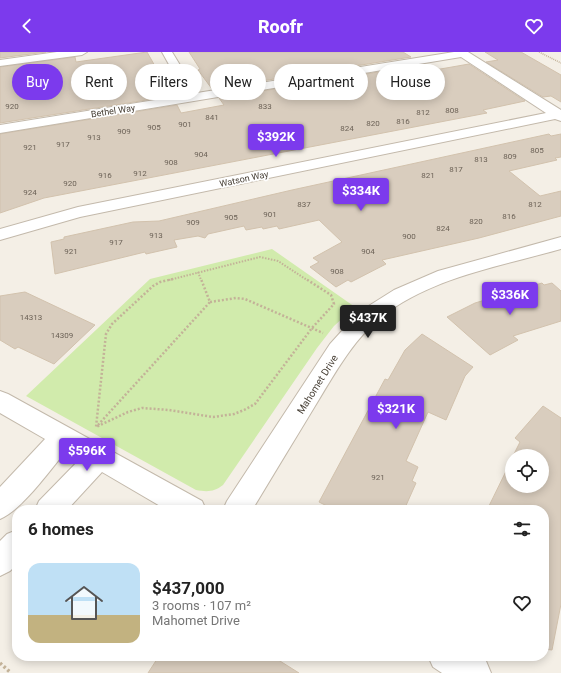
<!DOCTYPE html>
<meta charset="utf-8">
<style>
:root{--surface:#fff;--page:#f6f6f6;--text:#222;--muted:#767676;--line:#e0e0e0;--accent:#7c3aed}
body{margin:0;font-family:Roboto,sans-serif;background:var(--page);color:var(--text);height:100vh;display:flex;flex-direction:column;font-size:15px;white-space:nowrap}
*{box-sizing:border-box;margin:0}
p{font-size:13px;color:var(--muted)}
.icon{flex:none;width:22px;height:22px;fill:none;stroke:currentColor;stroke-width:2;stroke-linecap:round;stroke-linejoin:round}
.map{position:relative;flex:1;overflow:hidden}
.drawer{position:absolute;left:12px;top:453px;width:537px;height:156px;display:flex;flex-direction:column;background:var(--surface);border-radius:16px;box-shadow:0 2px 10px #0003}
.drawer>*{flex:none}
.guide{position:absolute;left:12px;top:12px;width:537px;height:36px;display:flex;gap:8px}
.tools{position:absolute;left:505px;top:397px;display:grid;gap:8px}
.tools a{display:grid;place-items:center;width:44px;height:44px;border-radius:50%;background:var(--surface);box-shadow:0 2px 10px #0003;font-size:20px}
.price{position:absolute;translate:-50% -34px;padding:0 9px;border-radius:4px;background:var(--accent);color:#fff;font-size:13px;line-height:26px;filter:drop-shadow(0 1px 2px #0008)}
.price::after{content:'';position:absolute;left:50%;top:24px;width:12px;height:9px;margin-left:-6px;background:inherit;clip-path:polygon(0 0,100% 0,50% 100%)}
.price.active{background:#222;color:#fff}
ul{padding:0;list-style:none}
li{display:flex;align-items:center;gap:12px;height:100px;padding:0 16px}
li+li{border-top:1px solid var(--line)}
li span{display:grid;place-items:center;flex:none;width:112px;height:80px;border-radius:12px;color:#555}
li>.icon{margin-inline-start:auto}
span .icon{width:48px;height:48px;fill:#fffc;stroke-width:1}
li b{font-size:17px}
h2{display:flex;justify-content:space-between;align-items:center;height:48px;padding:0 16px;font-size:17px}
.chip{padding:0 14px;border-radius:18px;background:var(--surface);box-shadow:0 2px 10px #0003;font-size:14px;line-height:36px}
.chip.active{background:var(--accent);color:#fff}
header{display:flex;justify-content:space-between;align-items:center;height:52px;padding:0 16px;background:var(--accent);color:#fff;font-size:18px;font-weight:800}
.map>svg:first-child{display:block}
.green{fill:#d1ebac}
.building{fill:#d9cdbe;stroke:#d2c2ad}
.lines{fill:none;stroke-linecap:round;stroke-linejoin:round}
.minor-casing{stroke:#c3b9ab;stroke-width:2}
.path-far3{stroke:#c3b298;stroke-width:1.5;stroke-dasharray:1 1;stroke-linecap:butt}
.path-far2{stroke:#c3b298;stroke-width:2;stroke-dasharray:1.5 1.5;stroke-linecap:butt}
.path-far1{stroke:#c3b298;stroke-width:2.5;stroke-dasharray:2 2;stroke-linecap:butt}
.path{stroke:#c3b298;stroke-width:3.5;stroke-dasharray:2.5 2.5;stroke-linecap:butt}
.minor{fill:#fff;fill-rule:evenodd}
.labels{text-anchor:middle;stroke-width:3.5;stroke-linejoin:round;paint-order:stroke}
.number-label{font-size:8px;fill:#6c6257}
.far-street-label{font-size:9px;fill:#473f35;stroke:#fff}
.street-label{font-size:10px;fill:#473f35;stroke:#fff}
</style>
<header><svg class="icon" aria-label="back" viewBox="0 0 24 24"><path d="M15 5l-7 7 7 7"/></svg>Roofr<svg class="icon" aria-label="heart" viewBox="0 0 24 24"><path d="M12 20l-8-8c-3-5 5-10 8-4 3-6 11-1 8 4z"/></svg></header>
<div class="map">
<svg width="561" height="621" viewBox="0 0 561 621">
<rect width="100%" height="100%" fill="#f4efe6"/>
<!-- green -->
<path class="green" d="M272 197 355 255 334 274 317 296 223 433C214 440 207 440 196 438L26 344 150 227Z"/>
<!-- building -->
<g class="building">
<polygon points="0,0 46,0 0,6"/>
<polygon points="147,0 172,44 0,71 0,15 75,5 76,10"/>
<polygon points="189,0 403,0 411,5 212,37 198,18 200,17"/>
<polygon points="485,0 521,0 561,23 561,50 551,44 543,45 486,10 498,8"/>
<polygon points="469,12 525,49 483,58 487,61 44,146 0,161 0,82 177,53 181,61 224,53 219,46 421,13 429,19"/>
<polygon points="549,82 551,84 561,82 561,105 555,106 557,108 509,119 540,144 561,139 561,164 479,186 382,208 386,212 351,230 348,228 336,235 310,215 319,210 313,206 342,190 319,168 279,177 277,174 263,177 262,175 246,178 244,174 208,182 205,186 198,184 174,188 177,195 146,202 145,200 55,222 51,190 64,187 64,185 133,170 159,169 292,138"/>
<polygon points="542,231 544,233 552,231 561,239 561,269 513,284 518,288 490,303 447,265 475,251"/>
<polygon points="25,240 95,273 54,312 18,295 15,297 0,288 0,244"/>
<polygon points="422,282 473,315 465,324 446,368 428,360 406,409 418,415 412,429 416,431 404,458 335,458 319,450 385,327 388,328 405,298"/>
<polygon points="543,354 561,366 561,552 552,598 544,597 544,458 487,458 512,407 512,434 542,434 542,404 513,404 520,390 515,386"/>
<polygon points="159,604 272,604 299,621 148,621"/>
</g>
<g class="lines">
<!-- minor casing -->
<g class="minor-casing">
<g id="minor">
<polygon points="57,0 87,0 82,3 0,14 0,8"/>
<polygon points="162,0 172,0 197,41 454,0 468,0 561,58 561,69 555,67 80,165 0,188 0,177 78,155 546,61 461,5 0,81 0,73 186,43"/>
<path d="M561 185V197C501 214 432 225 381 265 352 289 334 323 315 354 294 389 273 423 252 458H223L227 449 330 292 350 270 367 255 394 238 438 219Z"/>
<path d="M0 339 8 342 202 449 206 458H167L102 420 67 458H35L39 449 80 407 66 399C50 418 22 458 0 467V435L45 387 0 361Z"/>
<polygon points="17,478 17,512 10,519 0,524 0,489 7,482"/>
<polygon points="428,604 476,604 486,609 491,621 442,621 433,615"/>
</g>
</g>
<!-- path-far3 -->
<polyline class="path-far3" points="539,0 561,11"/>
<!-- path-far2 -->
<g class="path-far2">
<polyline points="198,220 201,228"/>
<polyline points="169,228 260,205 278,209 307,228"/>
</g>
<!-- path-far1 -->
<g class="path-far1">
<polyline points="173,227 160,230 153,234 112,272 106,282 96,375 128,360 142,356 169,358 213,365 234,362 244,358 255,352 312,276 334,252 331,243 306,227"/>
<polyline points="210,250 236,246 245,247 323,281"/>
<polyline points="98,373 210,250 201,227"/>
</g>
<!-- path -->
<polyline class="path" points="0,611 11,621"/>
<!-- minor -->
<use href="#minor" class="minor"/>
</g>
<g class="labels">
<!-- number labels -->
<g class="number-label">
<text x="12" y="57">920</text>
<text x="265" y="57">833</text>
<text x="452" y="61">808</text>
<text x="423" y="63">812</text>
<text x="212" y="68">841</text>
<text x="403" y="72">816</text>
<text x="373" y="74">820</text>
<text x="185" y="75">901</text>
<text x="154" y="78">905</text>
<text x="347" y="79">824</text>
<text x="124" y="82">909</text>
<text x="94" y="88">913</text>
<text x="63" y="95">917</text>
<text x="30" y="98">921</text>
<text x="537" y="101">805</text>
<text x="201" y="105">904</text>
<text x="510" y="107">809</text>
<text x="481" y="110">813</text>
<text x="171" y="113">908</text>
<text x="456" y="120">817</text>
<text x="140" y="124">912</text>
<text x="105" y="126">916</text>
<text x="428" y="126">821</text>
<text x="70" y="134">920</text>
<text x="30" y="143">924</text>
<text x="304" y="155">837</text>
<text x="535" y="155">812</text>
<text x="270" y="165">901</text>
<text x="509" y="167">816</text>
<text x="231" y="168">905</text>
<text x="476" y="172">820</text>
<text x="193" y="173">909</text>
<text x="443" y="179">824</text>
<text x="156" y="186">913</text>
<text x="409" y="187">900</text>
<text x="116" y="193">917</text>
<text x="71" y="202">921</text>
<text x="368" y="202">904</text>
<text x="337" y="222">908</text>
<text x="31" y="268">14313</text>
<text x="62" y="286">14309</text>
<text x="378" y="428">921</text>
</g>
<!-- far-street labels -->
<g class="far-street-label">
<text transform="translate(113 59) rotate(-9)" y="3">Bethel Way</text>
<text transform="translate(244 127) rotate(-12)" y="3">Watson Way</text>
</g>
<!-- street labels -->
<g class="street-label">
<text transform="translate(317 332) rotate(-58)" y="4">Mahomet Drive</text>
</g>
</g>
</svg>
<div class="tools">
<a><svg class="icon" aria-label="locate" viewBox="0 0 24 24"><circle cx="12" cy="12" r="6"/><path d="M12 2v4M12 18v4M2 12h4M18 12h4"/></svg></a>
</div>
<b class="price" style="left:276px;top:106px">$392K</b>
<b class="price" style="left:361px;top:160px">$334K</b>
<b class="price" style="left:510px;top:264px">$336K</b>
<b class="price active" style="left:368px;top:287px">$437K</b>
<b class="price" style="left:396px;top:378px">$321K</b>
<b class="price" style="left:87px;top:420px">$596K</b>
<div class="guide">
<a class="chip active">Buy</a>
<a class="chip">Rent</a>
<a class="chip">Filters</a>
<a class="chip">New</a>
<a class="chip">Apartment</a>
<a class="chip">House</a>
</div>
<section class="drawer">
<h2>6 homes<svg class="icon" aria-label="filters" viewBox="0 0 24 24"><path d="M4 7h16M4 17h16"/><circle cx="9" cy="7" r="2"/><circle cx="15" cy="17" r="2"/></svg></h2>
<ul>
<li><span style="background:linear-gradient(#bfe0f5 65%,#c2b280 0)"><svg class="icon" aria-label="home" viewBox="0 0 24 24"><path d="M3 11l9-7 9 7M6 9v11h12V9"/></svg></span><div><b>$437,000</b><p>3 rooms · 107 m²</p><p>Mahomet Drive</p></div><svg class="icon" aria-label="heart" viewBox="0 0 24 24"><path d="M12 20l-8-8c-3-5 5-10 8-4 3-6 11-1 8 4z"/></svg></li>
</ul>
</section>
</div>
